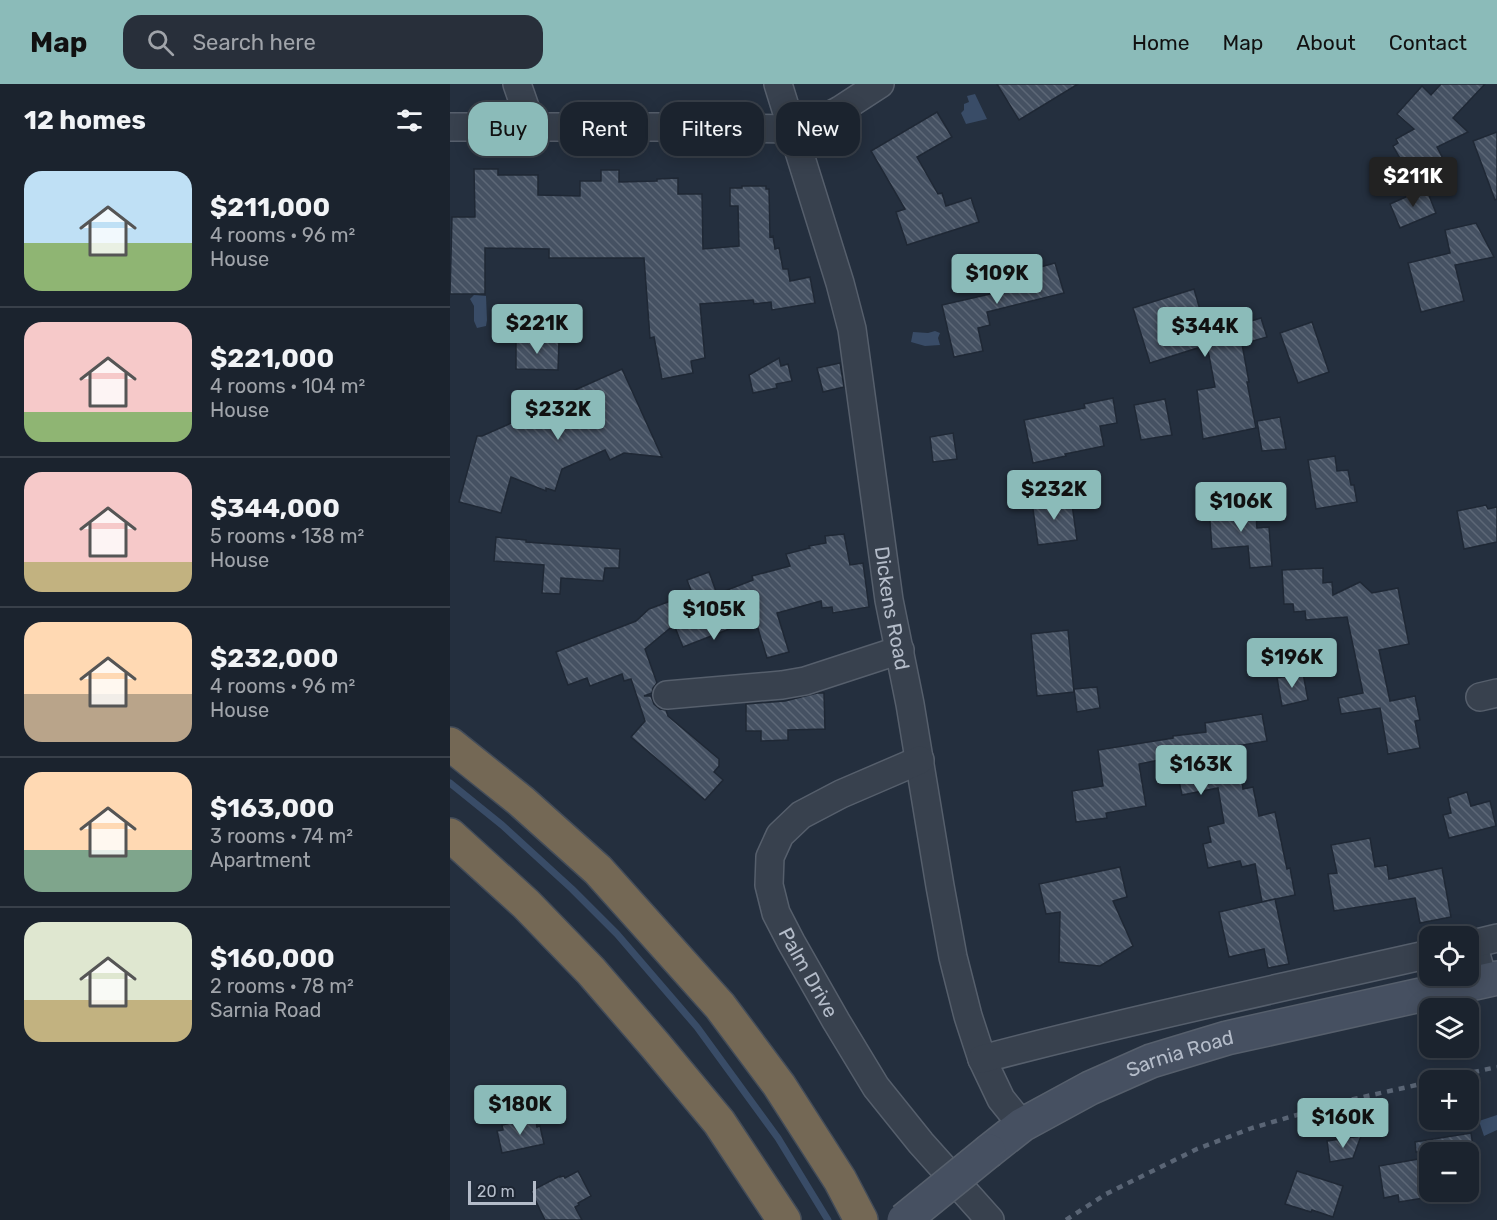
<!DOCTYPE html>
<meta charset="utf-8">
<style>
:root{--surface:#1b232e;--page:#282f3a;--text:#f1f3f6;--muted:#a0a4aa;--line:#39404a;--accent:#8bbbb9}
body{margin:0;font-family:Rubik,sans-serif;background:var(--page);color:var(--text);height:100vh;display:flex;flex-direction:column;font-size:22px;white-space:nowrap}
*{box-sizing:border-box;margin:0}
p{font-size:20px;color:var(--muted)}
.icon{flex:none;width:33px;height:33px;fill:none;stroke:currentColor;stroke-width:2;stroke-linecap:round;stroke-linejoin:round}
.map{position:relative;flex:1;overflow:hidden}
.sheet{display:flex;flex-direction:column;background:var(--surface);width:450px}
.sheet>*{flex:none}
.top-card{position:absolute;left:18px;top:18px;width:570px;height:54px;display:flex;gap:12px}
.controls{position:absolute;left:969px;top:842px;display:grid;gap:12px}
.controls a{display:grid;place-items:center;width:60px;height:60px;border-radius:12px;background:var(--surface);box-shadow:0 3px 15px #0003,0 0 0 2px var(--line);font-size:30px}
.scale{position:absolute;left:18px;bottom:15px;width:68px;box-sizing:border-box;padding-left:6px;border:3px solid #b4bcc9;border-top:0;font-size:16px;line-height:21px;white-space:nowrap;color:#b4bcc9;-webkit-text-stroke:4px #1d2633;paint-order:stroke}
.price{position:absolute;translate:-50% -51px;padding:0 14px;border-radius:6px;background:var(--accent);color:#111;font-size:20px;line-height:39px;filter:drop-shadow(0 2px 3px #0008)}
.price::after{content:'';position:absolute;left:50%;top:36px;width:18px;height:14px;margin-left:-9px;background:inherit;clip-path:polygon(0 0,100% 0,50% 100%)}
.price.on{background:#222;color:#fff}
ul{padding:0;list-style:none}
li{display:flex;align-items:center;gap:18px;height:150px;padding:0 24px}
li+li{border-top:2px solid var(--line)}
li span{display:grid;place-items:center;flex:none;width:168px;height:120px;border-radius:18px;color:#555}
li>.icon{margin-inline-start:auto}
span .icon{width:72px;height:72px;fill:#fffc;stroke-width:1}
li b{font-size:26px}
h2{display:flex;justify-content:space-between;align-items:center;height:72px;padding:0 24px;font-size:26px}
.pill{padding:0 21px;border-radius:18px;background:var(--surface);box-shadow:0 3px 15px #0003,0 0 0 2px var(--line);font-size:21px;line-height:54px}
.pill.on{background:var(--accent);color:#111}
header{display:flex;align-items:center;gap:36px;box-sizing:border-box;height:84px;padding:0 30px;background:var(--accent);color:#111}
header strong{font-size:28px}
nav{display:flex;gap:33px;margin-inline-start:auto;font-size:21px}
.search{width:420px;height:54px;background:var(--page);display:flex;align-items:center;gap:15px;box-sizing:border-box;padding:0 21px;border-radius:18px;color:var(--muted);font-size:22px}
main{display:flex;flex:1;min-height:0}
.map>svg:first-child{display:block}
.water{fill:#394c67}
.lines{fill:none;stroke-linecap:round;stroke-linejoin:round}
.stream{stroke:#394c67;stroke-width:7}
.building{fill:url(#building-back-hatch);stroke:#1f2835;stroke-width:1.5}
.minor-casing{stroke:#565f6c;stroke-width:30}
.secondary-casing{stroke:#565f6c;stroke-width:36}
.motorway-casing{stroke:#434c59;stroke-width:36}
.minor{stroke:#38414e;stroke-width:27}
.secondary{stroke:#465061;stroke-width:33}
.motorway{stroke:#746855;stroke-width:33}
.rail{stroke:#5a6575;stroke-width:4.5;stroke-dasharray:6 6;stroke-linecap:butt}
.secondary-bridge-casing{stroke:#565f6c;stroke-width:36;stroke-linecap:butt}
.secondary-bridge{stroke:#465061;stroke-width:33}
.labels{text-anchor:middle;stroke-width:4.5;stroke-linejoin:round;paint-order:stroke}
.street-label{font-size:20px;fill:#b4bcc9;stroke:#1d2633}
</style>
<header>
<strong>Map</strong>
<div class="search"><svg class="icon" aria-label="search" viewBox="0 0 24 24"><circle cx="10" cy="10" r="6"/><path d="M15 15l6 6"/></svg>Search here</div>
<nav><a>Home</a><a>Map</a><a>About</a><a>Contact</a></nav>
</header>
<main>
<section class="sheet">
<h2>12 homes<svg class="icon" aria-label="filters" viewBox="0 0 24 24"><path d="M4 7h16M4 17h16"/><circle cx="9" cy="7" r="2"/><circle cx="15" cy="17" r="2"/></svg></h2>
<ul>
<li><span style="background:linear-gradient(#bfe0f5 60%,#8fb573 0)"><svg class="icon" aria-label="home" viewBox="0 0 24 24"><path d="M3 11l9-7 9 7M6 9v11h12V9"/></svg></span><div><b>$211,000</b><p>4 rooms · 96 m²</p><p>House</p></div></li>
<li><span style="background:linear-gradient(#f6c9c9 75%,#8fb573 0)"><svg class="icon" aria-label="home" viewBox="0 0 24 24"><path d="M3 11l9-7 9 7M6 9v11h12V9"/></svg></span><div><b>$221,000</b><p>4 rooms · 104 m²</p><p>House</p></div></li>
<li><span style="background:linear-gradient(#f6c9c9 75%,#c2b280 0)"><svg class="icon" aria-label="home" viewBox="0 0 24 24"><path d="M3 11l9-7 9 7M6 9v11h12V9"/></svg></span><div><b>$344,000</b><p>5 rooms · 138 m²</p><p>House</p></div></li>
<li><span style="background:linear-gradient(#ffd9b3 60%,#b9a48a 0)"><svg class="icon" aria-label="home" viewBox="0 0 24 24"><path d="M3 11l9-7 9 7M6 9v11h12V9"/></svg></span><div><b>$232,000</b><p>4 rooms · 96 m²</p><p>House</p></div></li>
<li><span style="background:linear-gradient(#ffd9b3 65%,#7fa58c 0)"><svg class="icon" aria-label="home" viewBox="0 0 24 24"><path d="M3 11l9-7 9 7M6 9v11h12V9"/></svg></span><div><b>$163,000</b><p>3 rooms · 74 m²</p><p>Apartment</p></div></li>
<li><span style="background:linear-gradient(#dfe7d0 65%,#c2b280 0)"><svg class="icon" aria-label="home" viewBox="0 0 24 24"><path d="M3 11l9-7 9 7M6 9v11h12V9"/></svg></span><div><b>$160,000</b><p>2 rooms · 78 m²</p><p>Sarnia Road</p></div></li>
</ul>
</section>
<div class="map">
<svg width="1047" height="1136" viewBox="0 0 1047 1136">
<defs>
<pattern id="building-back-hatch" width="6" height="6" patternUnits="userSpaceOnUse" patternTransform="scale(1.5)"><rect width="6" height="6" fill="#455162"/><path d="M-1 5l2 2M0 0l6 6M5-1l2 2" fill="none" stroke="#5d6877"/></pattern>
</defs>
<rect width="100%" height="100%" fill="#242f3e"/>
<!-- water -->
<g class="water">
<polygon points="525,10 537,35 516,40 511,29 514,26 514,20 519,18 517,12"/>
<polygon points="24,211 36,212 37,236 36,242 27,244 24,237 24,222 20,215"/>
<polygon points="485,247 490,249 488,254 490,261 475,262 461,258 463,248 478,249"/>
<polygon points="1047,1031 1047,1046 1034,1052 1029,1037"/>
</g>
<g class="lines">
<!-- stream -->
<polyline class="stream" points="0,699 52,741 122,805 167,850 247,943 328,1054 378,1136"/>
</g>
<!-- building -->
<g class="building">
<polygon points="547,0 628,0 569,36"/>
<polygon points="991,0 1035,0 1003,34 1018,48 987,63 1000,88 967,104 943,62 948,59 946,55 964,45 947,30 972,2 981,11"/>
<polygon points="487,28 502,53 467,73 488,110 492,109 496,122 521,114 529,138 457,161 446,128 455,125 421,67"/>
<polygon points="1047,48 1047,115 1045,116 1023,57"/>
<polygon points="24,85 48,85 48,91 88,91 88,111 130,112 130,97 151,97 151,86 169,86 169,98 207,97 207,95 228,94 228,110 252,110 253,165 289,162 288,122 280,122 280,104 292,104 292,102 316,102 316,105 319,105 320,153 323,152 325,165 329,164 333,185 338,185 340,197 360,193 365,219 322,226 321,218 304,220 303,216 250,220 255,274 241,277 243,289 212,295 204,253 200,254 194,174 99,174 99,165 35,164 35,210 0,210 2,133 25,133"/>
<polygon points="976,104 986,129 950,144 940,120"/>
<polygon points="1026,139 1044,173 1005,181 1014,217 971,228 958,179 1000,169 995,146"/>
<polygon points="581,178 583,185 605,179 614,209 537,228 540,241 528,244 533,267 504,273 492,221 562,205 561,199 565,198 562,184"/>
<polygon points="744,205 757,250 811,234 817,253 792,260 799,298 797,298 806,344 753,355 747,306 765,303 757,261 700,279 683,224"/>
<polygon points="862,238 879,288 848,299 830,249"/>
<polygon points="66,256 109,257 108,286 66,285"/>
<polygon points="329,274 331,282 338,280 342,297 326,300 327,304 303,309 299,291"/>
<polygon points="390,279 394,303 373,308 367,284"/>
<polygon points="172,285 212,373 174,369 160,376 155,366 112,385 105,407 96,404 96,407 61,393 51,429 9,418 27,352 32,352 93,325 87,323"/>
<polygon points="663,314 667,339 650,342 654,362 615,370 616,372 583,379 574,336 635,324 634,320"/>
<polygon points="715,315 722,351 691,356 684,321"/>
<polygon points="830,333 836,365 812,367 807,337"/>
<polygon points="503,349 507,375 483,378 480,353"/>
<polygon points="885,372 887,387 898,386 901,401 904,401 907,418 866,425 858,376"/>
<polygon points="621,413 627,456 588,461 582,418"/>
<polygon points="805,421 807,444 819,443 822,482 800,484 798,462 762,465 759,424"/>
<polygon points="1036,421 1038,425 1047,423 1047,458 1014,465 1007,427"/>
<polygon points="394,450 400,481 413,479 419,523 383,529 382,523 372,524 371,517 327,529 339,568 317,574 305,535 233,563 224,541 195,565 207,599 203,604 202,609 194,612 201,612 204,620 210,625 216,626 218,632 269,675 269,682 264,688 273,696 255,716 181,653 195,637 181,595 174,597 172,590 140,602 137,594 118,601 106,568 186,537 199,525 242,509 237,496 259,488 267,510 303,496 302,492 340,482 336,470 360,464 359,462 376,459 375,452"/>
<polygon points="46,453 76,456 76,458 170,465 169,484 155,484 153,497 111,494 110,510 92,509 94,481 44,477"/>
<polygon points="873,484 873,499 882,498 883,511 910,498 922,509 948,504 959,560 929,566 940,617 965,612 970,636 965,637 970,664 938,670 930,624 891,630 888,614 913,609 897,533 856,536 855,527 844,528 843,520 834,520 832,486"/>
<polygon points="618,546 624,608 587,612 581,550"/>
<polygon points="853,589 858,616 832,622 827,594"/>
<polygon points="647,603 650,624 627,628 624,605"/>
<polygon points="367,609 374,609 375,645 338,646 338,656 311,657 311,647 296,647 296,620 335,617"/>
<polygon points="812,630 817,657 786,662 793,705 803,703 809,732 825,728 837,785 840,784 845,811 812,818 805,780 792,783 790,777 758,784 753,760 761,758 758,743 774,739 768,704 732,711 724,673 689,680 696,722 656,729 657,734 626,738 622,707 653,702 648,666 723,654 723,652 756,648 755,639"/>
<polygon points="1017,708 1021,722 1040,717 1046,742 999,754 993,731 1001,729 998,714"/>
<polygon points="920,754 925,783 937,781 939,795 992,784 1001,833 970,839 965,814 884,827 878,790 887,789 881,761"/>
<polygon points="670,783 677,813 663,817 683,862 650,882 609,878 610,828 596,830 589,800"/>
<polygon points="825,815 839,880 818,884 814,865 779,873 769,828"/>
<polygon points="85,1034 87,1043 90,1042 94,1060 52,1069 47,1047 53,1046 52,1041"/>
<polygon points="1021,1049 1024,1068 966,1068 965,1058"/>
<polygon points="911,1052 903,1074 880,1078 877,1057"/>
<polygon points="980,1073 980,1113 949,1118 948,1111 934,1114 929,1082"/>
<polygon points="128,1087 141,1112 128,1119 129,1121 125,1123 132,1136 95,1136 81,1107 110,1092 110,1093 114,1092 115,1094"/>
<polygon points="847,1087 893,1102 883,1133 862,1126 861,1128 835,1120"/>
</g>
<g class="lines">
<!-- minor casing -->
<g class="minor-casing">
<g id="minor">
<polyline points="67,0 82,43"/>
<path id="s1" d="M328 0 390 199 402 245 439 516 460 620 490 802 503 873 518 932 532 975 551 1015 572 1041"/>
<polyline points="0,43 229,43 343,45 368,38 390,26 430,0"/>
<polyline points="217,611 332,601 355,597 450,566"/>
<polyline points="1030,613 1047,609"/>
<path id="s2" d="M470 676 391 710 351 731 330 751 320 773 319 801 326 829 341 858 386 937 426 1003 471 1059 540 1136"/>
<polyline points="1023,860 1034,898"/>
<polyline points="1018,861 1047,854"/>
<path d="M532 975C680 936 830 904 980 870"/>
</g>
</g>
<!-- secondary casing -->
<g class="secondary-casing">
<g id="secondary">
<path id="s3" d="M539 1067 572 1041 640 1004 701 977 777 954 1047 894"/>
</g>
</g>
<!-- motorway casing -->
<g class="motorway-casing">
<g id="motorway">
<polyline points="0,660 71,717 148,786 270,922 329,1001 390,1096 411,1136"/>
<polyline points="0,751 76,820 141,887 205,961 269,1038 334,1136"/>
</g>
</g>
<!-- minor -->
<use href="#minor" class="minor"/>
<!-- secondary -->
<use href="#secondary" class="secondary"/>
<!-- motorway -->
<use href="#motorway" class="motorway"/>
<!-- rail -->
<g class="rail">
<polyline points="988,996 1047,983"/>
<polyline points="616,1136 656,1110 747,1065 802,1044 895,1017 980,998"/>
</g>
<!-- secondary-bridge casing -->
<g class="secondary-bridge-casing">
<polyline id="secondary-bridge" points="454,1136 539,1067"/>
</g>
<!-- secondary-bridge -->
<use href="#secondary-bridge" class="secondary-bridge"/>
</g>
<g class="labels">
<!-- street labels -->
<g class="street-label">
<text dy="7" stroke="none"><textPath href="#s1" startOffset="538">Dickens Road</textPath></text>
<text dy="7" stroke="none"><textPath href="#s2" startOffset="309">Palm Drive</textPath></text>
<text dy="7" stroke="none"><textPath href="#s3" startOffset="216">Sarnia Road</textPath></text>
</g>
</g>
</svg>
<div class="controls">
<a><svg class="icon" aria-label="locate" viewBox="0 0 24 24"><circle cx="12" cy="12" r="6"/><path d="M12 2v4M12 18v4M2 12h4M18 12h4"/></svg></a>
<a><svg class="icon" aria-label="layers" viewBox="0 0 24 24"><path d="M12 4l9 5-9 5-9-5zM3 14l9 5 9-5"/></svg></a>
<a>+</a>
<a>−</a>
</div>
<div class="scale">20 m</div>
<b class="price on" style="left:963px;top:124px">$211K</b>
<b class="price" style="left:547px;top:221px">$109K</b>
<b class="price" style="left:87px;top:271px">$221K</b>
<b class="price" style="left:755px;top:274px">$344K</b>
<b class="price" style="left:108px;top:357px">$232K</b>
<b class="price" style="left:604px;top:437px">$232K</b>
<b class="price" style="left:791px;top:449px">$106K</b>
<b class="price" style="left:264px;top:557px">$105K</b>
<b class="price" style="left:842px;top:605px">$196K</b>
<b class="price" style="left:751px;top:712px">$163K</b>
<b class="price" style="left:70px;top:1052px">$180K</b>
<b class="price" style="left:893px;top:1065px">$160K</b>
<div class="top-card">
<a class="pill on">Buy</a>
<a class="pill">Rent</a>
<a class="pill">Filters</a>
<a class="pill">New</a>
</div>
</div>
</main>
